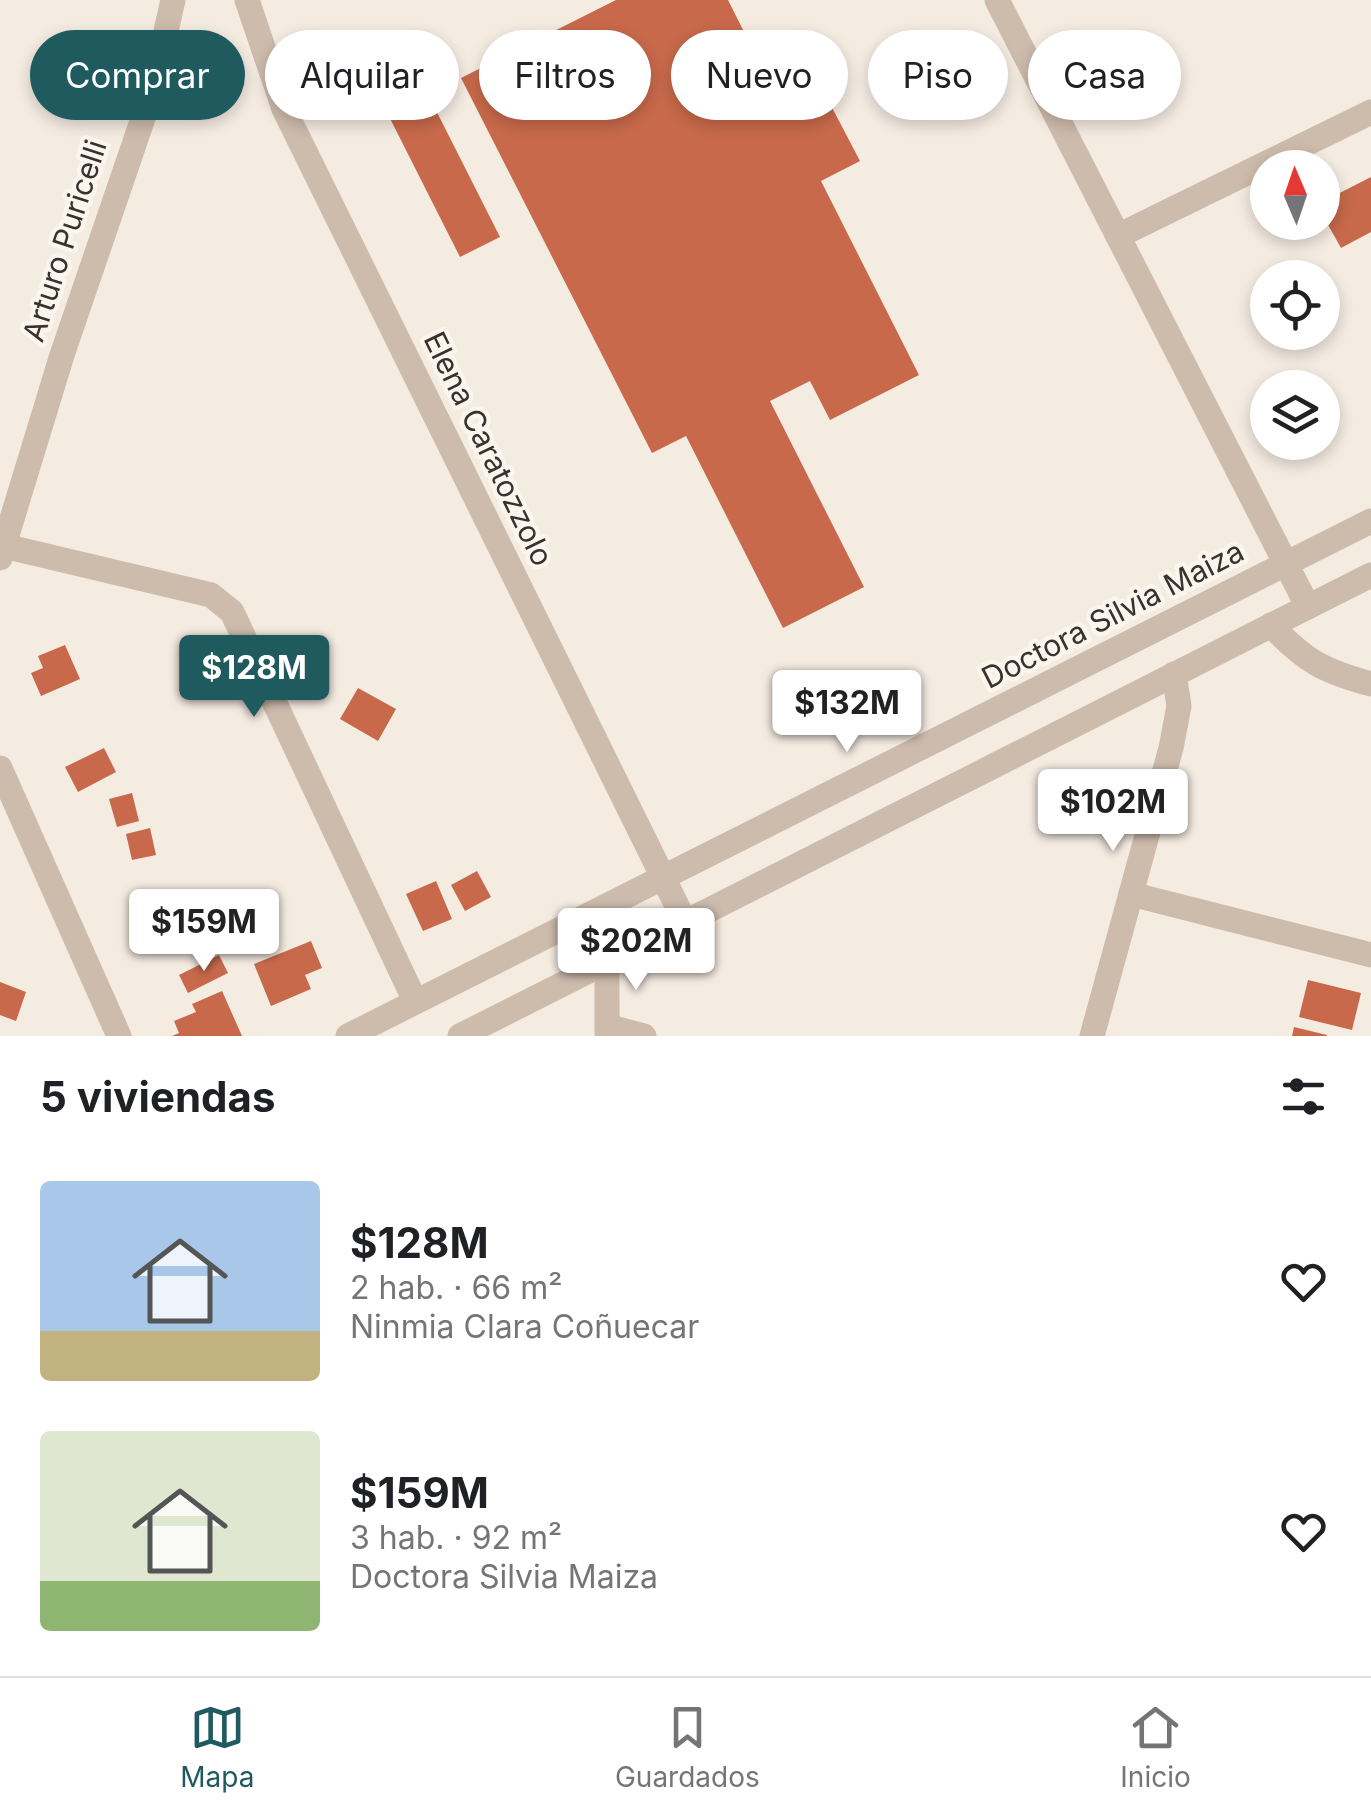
<!DOCTYPE html>
<html lang="es">
<meta charset="utf-8">
<style>
:root{--surface:#fff;--page:#f6f6f6;--text:#202124;--muted:#757577;--line:#e0e0e0;--accent:#1f5a5e}
body{margin:0;font-family:Inter,sans-serif;background:var(--page);color:var(--text);height:100vh;display:flex;flex-direction:column;font-size:38px;white-space:nowrap}
*{box-sizing:border-box;margin:0}
p{font-size:32px;color:var(--muted)}
.icon{flex:none;width:55px;height:55px;fill:none;stroke:currentColor;stroke-width:2;stroke-linecap:round;stroke-linejoin:round}
.map{position:relative;height:1036px;overflow:hidden}
.panel{display:flex;flex-direction:column;background:var(--surface);flex:1}
.panel>*{flex:none}
.banner{position:absolute;left:30px;top:30px;width:1312px;height:90px;display:flex;gap:20px}
.needle{width:65px;rotate:358deg}
.tools{position:absolute;left:1250px;top:150px;display:grid;gap:20px}
.tools a{display:grid;place-items:center;width:90px;height:90px;border-radius:50%;background:var(--surface);box-shadow:0 5px 15px #0003;font-size:50px}
.price{position:absolute;translate:-50% -85px;padding:0 22px;border-radius:10px;background:#fff;color:#222;font-size:32px;line-height:65px;filter:drop-shadow(0 2px 5px #0008)}
.price::after{content:'';position:absolute;left:50%;top:60px;width:30px;height:22px;margin-left:-15px;background:inherit;clip-path:polygon(0 0,100% 0,50% 100%)}
.price.current{background:var(--accent);color:#fff}
ul{padding:0;list-style:none}
li{display:flex;align-items:center;gap:30px;height:250px;padding:0 40px}
li span{display:grid;place-items:center;flex:none;width:280px;height:200px;border-radius:10px;color:#555}
li>.icon{margin-inline-start:auto}
span .icon{width:120px;height:120px;fill:#fffc;stroke-width:1}
li b{font-size:42px}
h2{display:flex;justify-content:space-between;align-items:center;height:120px;padding:0 40px;font-size:42px}
.tag{padding:0 35px;border-radius:45px;background:var(--surface);box-shadow:0 5px 15px #0003;font-size:35px;line-height:90px}
.tag.current{background:var(--accent);color:#fff}
.tabs{display:flex;justify-content:space-around;align-items:center;height:140px;border-top:2px solid var(--line);background:var(--surface);font-size:28px;color:var(--muted)}
.tabs a{display:grid;justify-items:center;gap:5px}
.tabs .current{color:var(--accent)}
.map>svg:first-child{display:block}
.building{fill:#c8694b}
.lines{fill:none;stroke-linecap:round;stroke-linejoin:round}
.minor{stroke:#cdbbac;stroke-width:25}
.labels{text-anchor:middle;stroke-width:9;stroke-linejoin:round;paint-order:stroke}
.street-label{font-size:30px;fill:#3b302b;stroke:#fbf5ee}
</style>
<div class="map">
<svg width="1371" height="1036" viewBox="0 0 1371 1036">
<rect width="100%" height="100%" fill="#f4ebe1"/>
<!-- building -->
<g class="building">
<polygon points="616,0 728,0 788,119 827,98 860,161 821,181 919,375 830,420 810,381 770,401 864,587 783,628 686,436 652,453 461,78"/>
<polygon points="403,45 500,237 460,257 363,65"/>
<polygon points="1371,177 1371,232 1341,248 1322,214 1322,202"/>
<polygon points="65,645 80,679 41,696 31,673 43,668 38,656"/>
<polygon points="358,688 396,709 378,741 340,719"/>
<polygon points="104,748 116,772 78,792 65,767"/>
<polygon points="132,793 139,821 117,827 109,799"/>
<polygon points="150,828 156,855 132,860 126,834"/>
<polygon points="477,871 491,897 465,911 451,885"/>
<polygon points="436,881 452,919 423,931 406,894"/>
<polygon points="311,941 322,968 305,975 311,989 271,1006 254,964"/>
<polygon points="219,955 228,973 188,993 179,975"/>
<polygon points="1308,980 1361,993 1352,1030 1299,1017"/>
<polygon points="0,982 26,992 16,1021 0,1015"/>
<polygon points="222,991 242,1036 172,1036 179,1033 174,1021 196,1012 192,1004"/>
<polygon points="1294,1027 1327,1035 1327,1036 1292,1036"/>
</g>
<g class="lines">
<!-- minor -->
<g class="minor">
<polyline points="247,0 284,109 685,922"/>
<polyline points="997,0 1308,607"/>
<polyline points="1118,236 1371,112"/>
<polyline points="4,546 211,595 232,612 415,1001"/>
<polyline points="0,558 62,355 153,89 173,0"/>
<path d="M1271 625C1305 661 1323 671 1371 684"/>
<polyline points="0,768 119,1036"/>
<polyline points="1131,894 1371,955"/>
<polyline points="607,962 607,1036"/>
<polyline points="610,1027 644,1036"/>
<polyline points="348,1036 1371,521"/>
<polyline points="460,1036 1371,575"/>
<polyline points="1092,1036 1171,748 1179,706 1174,674"/>
</g>
</g>
<g class="labels">
<!-- street labels -->
<g class="street-label">
<text transform="translate(65 241) rotate(-72)" y="10">Arturo Puricelli</text>
<text transform="translate(488 449) rotate(64)" y="10">Elena Caratozzolo</text>
<text transform="translate(1113 615) rotate(-27)" y="10">Doctora Silvia Maiza</text>
</g>
</g>
</svg>
<div class="tools">
<a><svg class="needle" viewBox="-14 -14 28 28"><path d="M0-13l5 13h-10z" fill="#e53935"/><path d="M0 13l5-13h-10z" fill="#757577"/></svg></a>
<a><svg class="icon" aria-label="locate" viewBox="0 0 24 24"><circle cx="12" cy="12" r="6"/><path d="M12 2v4M12 18v4M2 12h4M18 12h4"/></svg></a>
<a><svg class="icon" aria-label="layers" viewBox="0 0 24 24"><path d="M12 4l9 5-9 5-9-5zM3 14l9 5 9-5"/></svg></a>
</div>
<b class="price current" style="left:254px;top:720px">$128M</b>
<b class="price" style="left:847px;top:755px">$132M</b>
<b class="price" style="left:1113px;top:854px">$102M</b>
<b class="price" style="left:204px;top:974px">$159M</b>
<b class="price" style="left:636px;top:993px">$202M</b>
<div class="banner">
<a class="tag current">Comprar</a>
<a class="tag">Alquilar</a>
<a class="tag">Filtros</a>
<a class="tag">Nuevo</a>
<a class="tag">Piso</a>
<a class="tag">Casa</a>
</div>
</div>
<section class="panel">
<h2>5 viviendas<svg class="icon" aria-label="filters" viewBox="0 0 24 24"><path d="M4 7h16M4 17h16"/><circle cx="9" cy="7" r="2"/><circle cx="15" cy="17" r="2"/></svg></h2>
<ul>
<li><span style="background:linear-gradient(#a9c7e8 75%,#c2b280 0)"><svg class="icon" aria-label="home" viewBox="0 0 24 24"><path d="M3 11l9-7 9 7M6 9v11h12V9"/></svg></span><div><b>$128M</b><p>2 hab. · 66 m²</p><p>Ninmia Clara Coñuecar</p></div><svg class="icon" aria-label="heart" viewBox="0 0 24 24"><path d="M12 20l-8-8c-3-5 5-10 8-4 3-6 11-1 8 4z"/></svg></li>
<li><span style="background:linear-gradient(#dfe7d0 75%,#8fb573 0)"><svg class="icon" aria-label="home" viewBox="0 0 24 24"><path d="M3 11l9-7 9 7M6 9v11h12V9"/></svg></span><div><b>$159M</b><p>3 hab. · 92 m²</p><p>Doctora Silvia Maiza</p></div><svg class="icon" aria-label="heart" viewBox="0 0 24 24"><path d="M12 20l-8-8c-3-5 5-10 8-4 3-6 11-1 8 4z"/></svg></li>
</ul>
</section>
<nav class="tabs">
<a class="current"><svg class="icon" aria-label="map" viewBox="0 0 24 24"><path d="M3 6l6-2 6 2 6-2v14l-6 2-6-2-6 2zM9 4v14M15 6v14"/></svg>Mapa</a>
<a><svg class="icon" aria-label="saved" viewBox="0 0 24 24"><path d="M7 4h10v16l-5-4-5 4z"/></svg>Guardados</a>
<a><svg class="icon" aria-label="home" viewBox="0 0 24 24"><path d="M3 11l9-7 9 7M6 9v11h12V9"/></svg>Inicio</a>
</nav>
